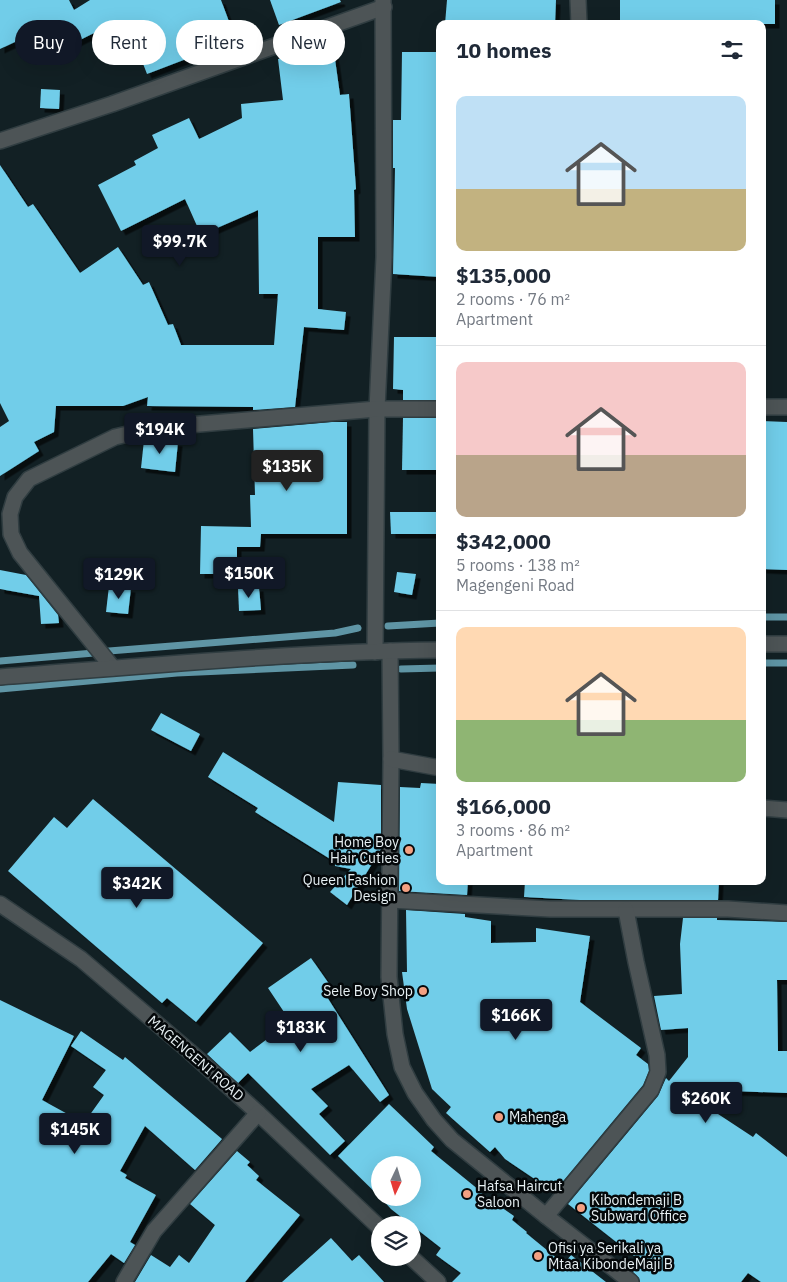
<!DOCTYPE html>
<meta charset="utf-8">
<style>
:root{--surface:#fff;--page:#f6f6f7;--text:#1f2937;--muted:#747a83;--line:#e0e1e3;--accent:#111827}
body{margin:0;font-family:"IBM Plex Sans",sans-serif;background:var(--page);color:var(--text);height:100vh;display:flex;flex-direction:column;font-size:19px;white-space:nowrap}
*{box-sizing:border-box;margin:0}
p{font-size:16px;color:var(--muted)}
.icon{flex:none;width:28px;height:28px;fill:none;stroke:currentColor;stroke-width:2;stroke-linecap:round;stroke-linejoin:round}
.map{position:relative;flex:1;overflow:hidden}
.side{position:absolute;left:436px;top:20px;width:330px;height:865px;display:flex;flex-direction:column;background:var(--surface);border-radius:10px;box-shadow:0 5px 20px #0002}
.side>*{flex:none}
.guide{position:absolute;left:15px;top:20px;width:346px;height:45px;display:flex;gap:10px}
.needle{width:32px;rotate:184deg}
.fabs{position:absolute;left:371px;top:1156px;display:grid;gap:10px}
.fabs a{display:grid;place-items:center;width:50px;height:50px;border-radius:50%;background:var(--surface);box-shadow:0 5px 20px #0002;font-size:25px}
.price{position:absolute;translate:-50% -42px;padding:0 11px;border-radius:5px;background:var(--accent);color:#fff;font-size:16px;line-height:32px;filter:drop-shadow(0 1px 2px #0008)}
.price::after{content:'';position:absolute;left:50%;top:30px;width:15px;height:11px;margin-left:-8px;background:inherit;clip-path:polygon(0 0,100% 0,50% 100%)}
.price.active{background:#222;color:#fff}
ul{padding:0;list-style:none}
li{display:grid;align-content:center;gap:10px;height:265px;padding:0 20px}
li+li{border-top:1px solid var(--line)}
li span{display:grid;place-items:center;height:155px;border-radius:10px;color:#555}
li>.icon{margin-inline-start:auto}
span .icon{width:90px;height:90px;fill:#fffc;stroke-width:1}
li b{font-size:21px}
h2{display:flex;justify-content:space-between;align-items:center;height:60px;padding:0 20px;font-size:21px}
.pill{padding:0 18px;border-radius:22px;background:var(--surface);box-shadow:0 5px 20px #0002;font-size:18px;line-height:45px}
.pill.active{background:var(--accent);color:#fff}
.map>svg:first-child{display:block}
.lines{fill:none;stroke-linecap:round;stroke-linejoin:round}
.stream{stroke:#5f95a5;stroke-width:7}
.building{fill:#71cde9;filter:url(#shadow)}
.minor-casing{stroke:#303d41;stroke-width:18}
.tertiary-casing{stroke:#303d41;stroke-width:18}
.minor{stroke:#4d5456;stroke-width:15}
.tertiary{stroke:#4d5456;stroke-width:15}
.poi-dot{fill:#f3a082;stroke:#04080a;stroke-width:2}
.labels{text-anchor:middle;stroke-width:5;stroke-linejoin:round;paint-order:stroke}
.poi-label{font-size:14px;fill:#e7f0f3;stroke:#04080a;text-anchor:start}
.street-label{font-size:14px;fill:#e7f0f3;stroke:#04080a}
</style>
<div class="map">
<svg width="787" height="1282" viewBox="0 0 787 1282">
<defs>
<filter id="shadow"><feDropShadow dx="4.5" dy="4.5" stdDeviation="0" flood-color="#0009"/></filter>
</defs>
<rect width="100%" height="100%" fill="#122024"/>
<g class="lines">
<!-- stream -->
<g class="stream">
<polyline points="762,617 787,617"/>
<polyline points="388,626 440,623"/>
<polyline points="109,651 335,633 358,628"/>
<polyline points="0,661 94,653"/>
<polyline points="762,663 787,663"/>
<polyline points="401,669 440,668"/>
<polyline points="0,689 177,673 353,665"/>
</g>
</g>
<!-- building -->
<g class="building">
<polygon points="0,0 69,0 74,10 90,0 221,0 234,35 206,46 207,51 147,74 135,43 126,46 122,33 104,44 96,32 46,57 34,33 0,49"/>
<polygon points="270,0 340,0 341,2 279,25"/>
<polygon points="447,0 556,0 555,24 445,24"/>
<rect x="620" y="0" width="155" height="24"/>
<polygon points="334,52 340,95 349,94 356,189 354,190 355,237 318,237 318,309 346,312 344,330 304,327 295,407 253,410 253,407 147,406 148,397 123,406 56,406 54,432 34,442 39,451 0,476 0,427 9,421 0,403 0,165 28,207 33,204 80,273 118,247 143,285 149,282 168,325 173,324 181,345 274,345 278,294 259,294 258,210 201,235 185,199 121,231 98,185 136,165 134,161 158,148 152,135 189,118 199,139 242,118 241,104 283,100 278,59"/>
<polygon points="402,52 440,52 440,277 393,274 395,168 393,168 393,120 401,120"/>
<polygon points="41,89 60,90 59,109 40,108"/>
<polygon points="394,337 440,337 440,400 403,400 403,390 393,389"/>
<polygon points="403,418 440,418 440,470 402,470"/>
<polygon points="762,421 787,422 787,570 762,569"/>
<polygon points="332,422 347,422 347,534 261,534 260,547 237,547 237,574 200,574 201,526 251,527 250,495 255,495 253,429"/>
<polygon points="148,439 178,442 175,472 141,468 144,440"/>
<polygon points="390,512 440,512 440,534 391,534"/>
<polygon points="0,570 26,575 58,615 59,623 41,624 39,596 0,589"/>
<polygon points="397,572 416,574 412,595 394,592"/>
<polygon points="109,586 131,588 128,614 106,612"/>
<polygon points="259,587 261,610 239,611 238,588"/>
<polygon points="161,713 200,734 191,751 151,730"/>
<polygon points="223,752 334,822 338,782 381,785 381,849 347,905 330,892 351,869 335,866 335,862 255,812 258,808 208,777"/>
<polygon points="421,783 440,784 440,881 468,881 467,895 399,891 400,787 420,788"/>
<polygon points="93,799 263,943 196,1022 167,998 162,1003 8,871 54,817 67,828"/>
<polygon points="525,881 719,881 718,900 580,900 524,897"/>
<polygon points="406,910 465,914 465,917 491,921 491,943 536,942 536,928 590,936 580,1002 641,1048 636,1055 648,1064 649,1071 643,1085 554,1192 505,1159 495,1147 490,1152 446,1113 451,1107 432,1089 407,1009 402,972 407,972"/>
<polygon points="683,918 717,918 717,920 787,922 787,980 777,980 778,1051 787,1051 787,1093 680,1089 753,1137 756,1133 787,1157 787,1282 761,1282 748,1273 741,1282 640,1282 639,1278 633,1272 643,1263 568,1204 658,1096 666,1078 669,1081 688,1057 688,1028 661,1030 654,996 682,994 680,944"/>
<polygon points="311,958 334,991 327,997 389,1095 380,1102 349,1065 311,1089 328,1106 319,1114 345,1141 330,1155 248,1073 238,1083 207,1054 230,1032 250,1052 279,1030 274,1023 286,1015 268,988"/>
<polygon points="0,1000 74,1036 42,1100 84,1123 104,1095 93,1087 106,1070 71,1046 81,1031 123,1060 125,1057 222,1139 195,1170 145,1126 120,1171 127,1175 125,1178 156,1195 130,1242 135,1245 124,1263 111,1254 88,1282 0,1282"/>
<polygon points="389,1104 434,1147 431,1151 479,1190 478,1191 514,1216 512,1220 527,1232 526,1233 564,1264 571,1255 606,1282 452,1282 461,1273 436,1255 441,1248 391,1209 381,1198 412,1198 412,1165 380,1165 380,1197 338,1156"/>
<polygon points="237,1151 250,1162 247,1165 259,1176 256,1180 300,1215 245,1282 135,1282 151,1255 170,1267 179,1255 189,1263 215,1225 190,1204"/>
<polygon points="331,1238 352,1261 359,1255 384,1282 282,1282"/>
</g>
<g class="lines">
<!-- minor casing -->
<g class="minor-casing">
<g id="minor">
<polyline points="578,0 579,24"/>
<polyline points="0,141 112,104 384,7"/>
<polyline points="762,407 787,407"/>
<polyline points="390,651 391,759 389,977 395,1034 402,1067 415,1093 434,1120 452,1140 546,1216 631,1282"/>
<polyline points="375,652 377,409 384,257 383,0"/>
<polyline points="113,668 20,553 11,534 10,514 15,497 29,479 115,437 153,428 377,409 440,409"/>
<polyline points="391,759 440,768"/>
<polyline points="762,808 787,810"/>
<polyline points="390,900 550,909 728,909 787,913"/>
<polyline points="0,904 81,959 189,1051 258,1113 380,1228"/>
<polyline points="546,1216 651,1090 658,1072 657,1055 636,962 626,910"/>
<polyline points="412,1258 438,1282"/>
<polyline points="124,1282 154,1231 258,1113"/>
</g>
</g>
<!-- tertiary casing -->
<g class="tertiary-casing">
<g id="tertiary">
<polyline points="762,644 787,644"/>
<path d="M0 677C146 666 293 652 440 650"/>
</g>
</g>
<!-- minor -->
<use href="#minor" class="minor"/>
<!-- tertiary -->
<use href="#tertiary" class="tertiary"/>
</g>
<!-- markers -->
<g class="poi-dot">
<circle cx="409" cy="850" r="5"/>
<circle cx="406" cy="888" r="5"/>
<circle cx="423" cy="991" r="5"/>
<circle cx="499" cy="1117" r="5"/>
<circle cx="467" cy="1194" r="5"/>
<circle cx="581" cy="1208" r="5"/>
<circle cx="538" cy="1256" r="5"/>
</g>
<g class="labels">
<!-- poi labels -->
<g class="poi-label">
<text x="399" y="847" text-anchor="end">Home Boy<tspan x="399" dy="16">Hair Cuties</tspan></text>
<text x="396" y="885" text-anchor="end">Queen Fashion<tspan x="396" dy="16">Design</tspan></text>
<text x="413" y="996" text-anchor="end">Sele Boy Shop</text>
<text x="509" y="1122">Mahenga</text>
<text x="477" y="1191">Hafsa Haircut<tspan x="477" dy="16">Saloon</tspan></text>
<text x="591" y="1205">Kibondemaji B<tspan x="591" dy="16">Subward Office</tspan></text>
<text x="548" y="1253">Ofisi ya Serikali ya<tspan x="548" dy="16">Mtaa KibondeMaji B</tspan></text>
</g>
<!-- street labels -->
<g class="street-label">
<text transform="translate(196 1058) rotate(41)" y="5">MAGENGENI ROAD</text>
</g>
</g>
</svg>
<div class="fabs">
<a><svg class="needle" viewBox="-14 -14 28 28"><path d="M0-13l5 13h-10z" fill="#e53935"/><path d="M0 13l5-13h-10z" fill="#747a83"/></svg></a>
<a><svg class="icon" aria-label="layers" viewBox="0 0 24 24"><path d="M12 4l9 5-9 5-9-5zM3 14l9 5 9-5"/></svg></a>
</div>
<b class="price" style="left:180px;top:267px">$99.7K</b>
<b class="price" style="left:160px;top:455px">$194K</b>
<b class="price active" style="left:287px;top:492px">$135K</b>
<b class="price" style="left:249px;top:599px">$150K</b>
<b class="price" style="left:119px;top:600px">$129K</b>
<b class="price" style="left:137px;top:909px">$342K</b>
<b class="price" style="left:516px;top:1041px">$166K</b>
<b class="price" style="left:301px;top:1053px">$183K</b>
<b class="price" style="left:706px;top:1124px">$260K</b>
<b class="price" style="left:75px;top:1155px">$145K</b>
<div class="guide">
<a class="pill active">Buy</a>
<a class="pill">Rent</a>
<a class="pill">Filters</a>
<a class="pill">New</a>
</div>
<section class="side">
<h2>10 homes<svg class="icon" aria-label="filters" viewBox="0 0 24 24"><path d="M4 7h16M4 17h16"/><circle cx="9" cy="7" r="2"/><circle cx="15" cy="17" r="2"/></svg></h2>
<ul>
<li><span style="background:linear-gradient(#bfe0f5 60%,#c2b280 0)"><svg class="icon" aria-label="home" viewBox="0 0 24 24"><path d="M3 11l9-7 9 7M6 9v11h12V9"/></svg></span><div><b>$135,000</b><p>2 rooms · 76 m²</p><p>Apartment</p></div></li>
<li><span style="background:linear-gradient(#f6c9c9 60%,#b9a48a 0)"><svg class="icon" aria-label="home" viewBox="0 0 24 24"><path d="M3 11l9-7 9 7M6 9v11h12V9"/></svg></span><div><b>$342,000</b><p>5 rooms · 138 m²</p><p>Magengeni Road</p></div></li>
<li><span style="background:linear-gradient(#ffd9b3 60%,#8fb573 0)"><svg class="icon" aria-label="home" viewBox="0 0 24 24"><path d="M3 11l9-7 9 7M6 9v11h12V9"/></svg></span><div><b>$166,000</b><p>3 rooms · 86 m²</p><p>Apartment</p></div></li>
</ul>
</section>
</div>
